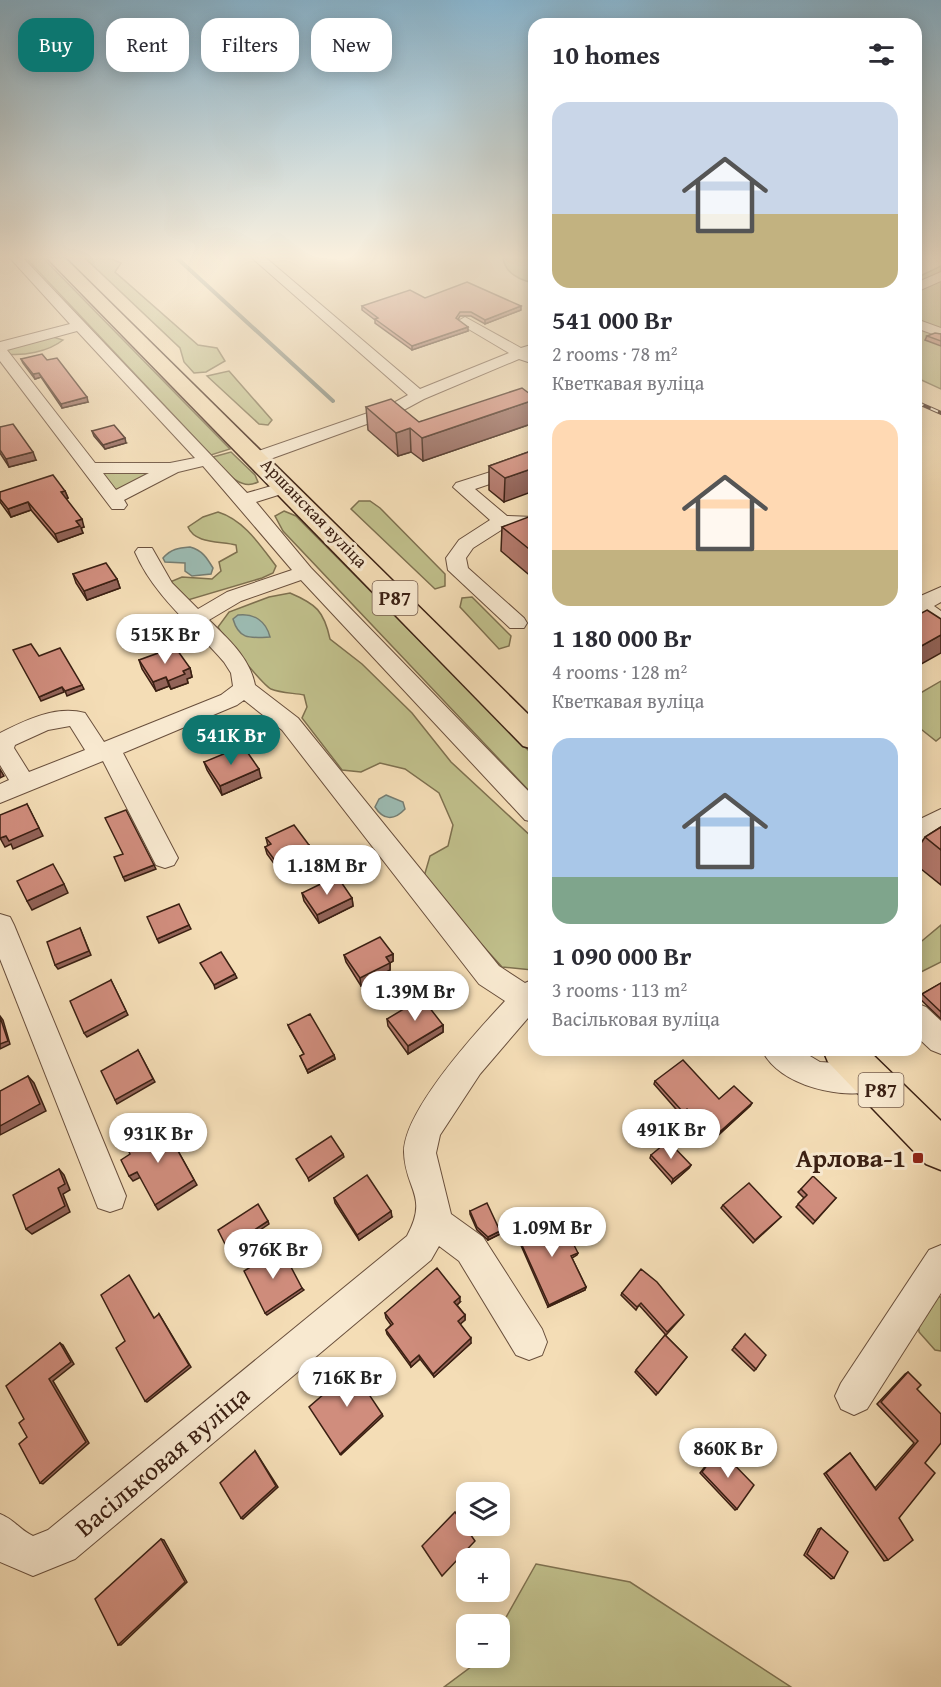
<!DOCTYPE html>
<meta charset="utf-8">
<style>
:root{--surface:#fff;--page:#f7f7f7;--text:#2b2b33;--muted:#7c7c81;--accent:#0f766e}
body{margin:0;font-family:"Gentium Book Plus",serif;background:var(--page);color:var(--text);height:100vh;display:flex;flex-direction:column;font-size:22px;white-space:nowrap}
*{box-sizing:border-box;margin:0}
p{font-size:20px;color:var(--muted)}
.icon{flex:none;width:33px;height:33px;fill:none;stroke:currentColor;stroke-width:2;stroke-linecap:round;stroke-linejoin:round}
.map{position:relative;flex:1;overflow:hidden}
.side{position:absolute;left:528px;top:18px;width:394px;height:1038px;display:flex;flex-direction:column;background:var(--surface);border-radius:18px;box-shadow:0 3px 15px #0003}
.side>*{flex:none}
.guide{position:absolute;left:18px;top:18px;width:420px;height:54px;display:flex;gap:12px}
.fabs{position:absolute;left:456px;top:1482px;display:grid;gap:12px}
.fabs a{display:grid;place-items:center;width:54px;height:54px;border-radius:12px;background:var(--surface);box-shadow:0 3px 15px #0003;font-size:30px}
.price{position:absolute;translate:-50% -51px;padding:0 14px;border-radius:21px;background:#fff;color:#222;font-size:20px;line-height:39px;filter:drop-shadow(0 2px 3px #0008)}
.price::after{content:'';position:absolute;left:50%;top:36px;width:18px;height:14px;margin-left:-9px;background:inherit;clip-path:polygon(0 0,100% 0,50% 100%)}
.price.active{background:var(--accent);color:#fff}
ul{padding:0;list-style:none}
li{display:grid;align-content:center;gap:12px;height:318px;padding:0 24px}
li span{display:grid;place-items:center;height:186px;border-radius:18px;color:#555}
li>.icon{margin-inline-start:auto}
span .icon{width:108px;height:108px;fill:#fffc;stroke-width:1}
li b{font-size:26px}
h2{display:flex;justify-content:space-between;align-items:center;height:72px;padding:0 24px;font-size:26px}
.chip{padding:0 21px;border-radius:18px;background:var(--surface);box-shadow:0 3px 15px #0003;font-size:21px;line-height:54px}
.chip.active{background:var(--accent);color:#fff}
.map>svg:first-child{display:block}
.green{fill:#c0bf8b;stroke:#7e704f;stroke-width:1.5}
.water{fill:#9cbbb2;stroke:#757d72;stroke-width:1.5}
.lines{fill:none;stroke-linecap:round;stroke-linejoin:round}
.stream{stroke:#757d72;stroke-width:4}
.minor-casing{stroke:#694f3c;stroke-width:2}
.major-casing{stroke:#3b2013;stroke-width:3}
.minor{fill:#f8e9d0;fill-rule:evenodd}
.major{fill:#f4ddb6;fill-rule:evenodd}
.rail-casing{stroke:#3b2013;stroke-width:4}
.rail{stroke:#f8e9d0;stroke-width:2;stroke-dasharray:8;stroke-linecap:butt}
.wall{fill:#b3796c;stroke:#3b2013;stroke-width:1.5}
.shaded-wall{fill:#926358;stroke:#3b2013;stroke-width:1.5}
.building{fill:#d08d7d;stroke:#3b2013;stroke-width:1.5}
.poi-dot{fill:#8f2418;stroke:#f8e9d0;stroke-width:2}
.labels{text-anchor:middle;stroke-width:6;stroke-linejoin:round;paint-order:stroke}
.far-street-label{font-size:18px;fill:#3b2013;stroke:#f8e9d0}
.shield{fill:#f8e9d0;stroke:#745c4c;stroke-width:1.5}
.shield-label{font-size:20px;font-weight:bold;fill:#3b2013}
.near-poi-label{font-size:26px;font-weight:bold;fill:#3b2013;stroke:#f8e9d0;text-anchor:end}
.near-street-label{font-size:26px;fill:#3b2013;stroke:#f8e9d0}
</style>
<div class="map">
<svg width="941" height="1687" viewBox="0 0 941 1687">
<rect width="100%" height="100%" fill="#f4ddb6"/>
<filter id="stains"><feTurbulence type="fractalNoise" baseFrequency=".00333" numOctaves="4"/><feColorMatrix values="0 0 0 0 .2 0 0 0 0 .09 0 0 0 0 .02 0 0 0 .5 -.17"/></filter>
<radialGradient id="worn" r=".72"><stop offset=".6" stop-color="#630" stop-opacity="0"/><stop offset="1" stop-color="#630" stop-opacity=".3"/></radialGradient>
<!-- green -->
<g class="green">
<polygon points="26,258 43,258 230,449 211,455"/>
<polygon points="85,258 109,258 121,263 115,272 198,345 217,348 225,361 206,372 194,373 184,362 180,348"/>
<path d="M503 258H534V283C520 280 505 273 503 258Z"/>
<polygon points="941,266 941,389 917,378 916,278"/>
<path d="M53 337 63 340C48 352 23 356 6 354L4 350Z"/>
<polygon points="229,371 272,420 268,425 259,424 207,376"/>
<path d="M231 452 255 475 258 482C239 492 224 469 213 457Z"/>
<polygon points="107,470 160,470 122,492 112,491 102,474"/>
<polygon points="359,501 370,501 380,508 445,574 445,586 435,589 351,509"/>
<polygon points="284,511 296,516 534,756 534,796 283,531 275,516"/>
<path d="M218 512C244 520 260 545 276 566L273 573 262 578 188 600 170 582 182 577 212 579 221 571 219 562 237 552 236 545C220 541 195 544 188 527L203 517Z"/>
<path d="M290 593C316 604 324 611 330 639L362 664 412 713 451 762 534 839 532 970 502 967 423 880 430 856 448 846 453 825 439 793 405 769 380 763 361 772 342 770 302 718 307 707 304 695C294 693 280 693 271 689 263 685 223 636 218 627L229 612 269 597Z"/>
<polygon points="472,597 511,636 509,646 499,649 460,607 462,598"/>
<polygon points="941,681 941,737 936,741 917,726 917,695"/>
<polygon points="941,925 941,962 917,974 917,945"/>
<polygon points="934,1296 941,1297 941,1351 935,1350 919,1332 918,1311"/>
<polygon points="536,1564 630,1582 791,1687 444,1687 483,1658 500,1658 500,1628"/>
</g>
<!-- water -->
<g class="water">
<path d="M190 547C202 550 207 558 213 568L211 574 192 576 185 571V563L165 562 163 558C171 549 178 548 190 547Z"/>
<path d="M238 615C254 613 266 621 270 637 250 638 239 640 233 619Z"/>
<path d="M386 795 403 802 405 809C394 821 383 820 375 807L379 799Z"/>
</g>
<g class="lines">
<!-- stream -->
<polyline class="stream" points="177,258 333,401"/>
<!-- minor casing -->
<g class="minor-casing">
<g id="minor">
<path d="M10 258H23L247 493 285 482 291 483 294 487 291 491 256 502 311 568 534 797V822L525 820 301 580 241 601 209 620C228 639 250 658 255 685L298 718 499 966 525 983 534 979V1011L480 1074 440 1135 436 1153 451 1214 483 1237 542 1329 547 1342 542 1355 529 1360 516 1355 459 1261 439 1246 431 1260 75 1559 33 1576 0 1562V1514C15 1520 20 1530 33 1536L48 1530 407 1236C429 1195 405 1190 404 1152 404 1110 477 1031 505 1001L479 984 282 730 244 700 237 705 123 753 178 858 174 865 165 868 156 865 103 761 0 803V784L9 780 0 765V733C26 720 56 705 85 713L104 742 221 695 233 686 231 673 224 662C193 626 154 596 135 552L138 548H152L172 583 198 609 227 592 292 570 203 466 178 472 124 500 127 505 124 509H112L0 361V342L70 324ZM77 331 195 458 170 463H95L7 350ZM103 473H149L116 490ZM70 726 85 750 29 772 14 748 15 745 48 730Z"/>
<polygon points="252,258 266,258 420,389 509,353 460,324 458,321 465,317 521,348 534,344 534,364 519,359 424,399 400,412 262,462 250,462 247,458 250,454 388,406 408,395"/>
<polygon points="941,272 941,281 916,292 916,283"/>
<polygon points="916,319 941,328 941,337 916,328"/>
<polygon points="534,458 534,469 475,489 507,516 534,517 534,529 506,527 473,548 466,558 468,568 524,618 527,623 524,628 510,628 448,570 446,558 459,540 490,520 453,487 456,483"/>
<polygon points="941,587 941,602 934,606 941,611 941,627 916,614 916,598"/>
<polygon points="941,809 941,830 916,843 916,821"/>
<polygon points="0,914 10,917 14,925 126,1196 122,1208 110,1212 98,1208 0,959"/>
<polygon points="916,1003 926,1007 941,1021 941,1054 931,1050 916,1036"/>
<path d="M762 1050H800L820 1062 870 1065 881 1069 885 1079 881 1089C846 1102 778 1086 762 1050Z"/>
<polygon points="941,1245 941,1293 867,1409 854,1415 841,1409 835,1396 841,1383 929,1250"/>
</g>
</g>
<!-- major casing -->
<g class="major-casing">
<g id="major">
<polygon points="47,258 65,258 534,720 534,749 523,746"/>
<polygon points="823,1050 868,1050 941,1121 941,1170 926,1164 828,1062"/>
</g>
</g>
<!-- minor -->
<use href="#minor" class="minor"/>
<!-- major -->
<use href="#major" class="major"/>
<!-- rail casing -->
<g class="rail-casing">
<polyline id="rail" points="916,402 941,413"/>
</g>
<!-- rail -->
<use href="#rail" class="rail"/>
</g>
<!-- wall -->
<g class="wall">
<polygon points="425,298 521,310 485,324 471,316 460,316 458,320 468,331 412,350 375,323 375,320 362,310 362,306"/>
<polygon points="941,334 941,346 925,340 927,336"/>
<polygon points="21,359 47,360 88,402 62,408 41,377 35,379 23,363"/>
<polygon points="534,397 534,423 423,461 411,452 398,456 368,430 366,407 419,422"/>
<polygon points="0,427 36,460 9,467 0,453"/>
<polygon points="92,431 126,443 105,449 94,436"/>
<polygon points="534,450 504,502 489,490 489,466"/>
<polygon points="65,491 68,498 66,499 84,527 81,528 83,533 58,542 31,510 11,517 0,502 0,492"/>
<polygon points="534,518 534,579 501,551 502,527"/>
<polygon points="73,574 117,579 120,588 87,600 76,583"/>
<polygon points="139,660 190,668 192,677 187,679 188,683 171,689 169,686 156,691 142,669"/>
<polygon points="204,762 261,778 222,795 207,770"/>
<polygon points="941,827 941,885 916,865 916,851 925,837"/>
<polygon points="266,838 309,845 311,853 278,869 267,854 265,847 268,846"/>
<polygon points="302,893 352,898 353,906 319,923 304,901"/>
<polygon points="393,954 393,961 390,963 390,970 361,986 346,962 344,955"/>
<polygon points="941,983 941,1019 919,998 922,994"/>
<polygon points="387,1019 443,1025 443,1032 408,1054 388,1026"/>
<polygon points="288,1025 334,1055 335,1059 308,1073 300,1056 304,1054 289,1028"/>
<polygon points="655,1081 719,1099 752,1103 750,1106 713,1140 686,1113 682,1116 654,1084"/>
<polygon points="651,1155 691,1165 689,1168 672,1183 650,1158"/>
<polygon points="801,1189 836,1198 813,1224 796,1207 804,1198 798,1192"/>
<polygon points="334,1198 392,1217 359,1240 335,1203"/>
<polygon points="723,1205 781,1217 753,1243 721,1208"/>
<polygon points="470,1211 500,1234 488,1240 477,1230 470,1214"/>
<polygon points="516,1232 578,1253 577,1255 572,1258 586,1287 585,1290 548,1307 516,1234"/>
<polygon points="622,1293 682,1317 666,1335 639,1305 636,1310 621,1295"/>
<polygon points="460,1302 457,1305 465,1315 465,1320 460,1324 471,1343 434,1377 420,1359 411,1367 387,1334 386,1330 391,1325 386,1318 385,1313"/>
<polygon points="745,1334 756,1369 754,1371 732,1350"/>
<polygon points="665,1335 687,1357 656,1395 635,1372"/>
<polygon points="908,1372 917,1389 925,1463 899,1518 888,1560 884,1561 824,1474 847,1455 850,1453 875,1488 914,1443 877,1404 905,1374"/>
<polygon points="719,1449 737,1509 735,1510 700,1473"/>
<polygon points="821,1528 834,1578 831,1579 804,1555 818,1529"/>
</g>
<!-- shaded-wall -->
<g class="shaded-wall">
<polygon points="521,306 521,310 485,324 485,320"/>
<polygon points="468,327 468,331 412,350 412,346"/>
<polygon points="39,373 41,377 35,379 33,374"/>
<polygon points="87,397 88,402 62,408 61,404"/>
<polygon points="534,400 534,423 423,461 422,438"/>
<polygon points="410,428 411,452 398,456 396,433"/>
<polygon points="125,438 126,443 105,449 103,445"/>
<polygon points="33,452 36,460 9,467 6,459"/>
<polygon points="534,468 534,491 504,502 505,478"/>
<polygon points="65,491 68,498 63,500 61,492"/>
<polygon points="28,502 31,510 11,517 8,509"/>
<polygon points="82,519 84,527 81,528 83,533 58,542 55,534 76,521"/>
<polygon points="117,579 120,588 87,600 84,591"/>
<polygon points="941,635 941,653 916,667 916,649"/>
<polygon points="190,668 192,677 187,679 188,683 171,689 168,681 183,671"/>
<polygon points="166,677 169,686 156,691 153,682"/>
<polygon points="82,685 84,689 67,696 65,691"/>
<polygon points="62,687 64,692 41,701 39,697"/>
<polygon points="0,769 4,776 0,778"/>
<polygon points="259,769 261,778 222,795 220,786"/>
<polygon points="27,804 43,836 13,849 11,844 5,847 0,838 6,836"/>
<polygon points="309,845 311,853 278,869 276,862"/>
<polygon points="154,865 156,869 125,881 123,877"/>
<polygon points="64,884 68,893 32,910 27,901"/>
<polygon points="352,898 353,906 319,923 317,915"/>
<polygon points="189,925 191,929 159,943 157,939"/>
<polygon points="80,928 91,955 58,969 55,965"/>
<polygon points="393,954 393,961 390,963 390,970 361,986 360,978 386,957"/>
<polygon points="235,974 237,978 215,989 214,985"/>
<polygon points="111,980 128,1015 87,1037 84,1033"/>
<polygon points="0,1016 3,1020 10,1044 0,1049"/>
<polygon points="443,1025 443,1032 408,1054 408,1046"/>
<polygon points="138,1050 155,1082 117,1104 115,1100"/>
<polygon points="334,1055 335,1059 308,1073 307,1070"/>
<polygon points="28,1076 34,1083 46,1111 0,1135 0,1126"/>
<polygon points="752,1103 750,1106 713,1140 714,1137"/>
<polygon points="166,1129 197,1185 158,1210 155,1205"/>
<polygon points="343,1154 344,1157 309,1181 308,1178"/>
<polygon points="691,1165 689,1168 672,1183 673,1179"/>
<polygon points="59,1169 64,1175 70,1190 63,1194 70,1212 32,1234 26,1229"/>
<polygon points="137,1172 141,1177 133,1181 129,1176"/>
<polygon points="391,1211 392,1217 359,1240 357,1235"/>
<polygon points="268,1221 269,1224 229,1251 227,1248"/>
<polygon points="500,1231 500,1234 488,1240 488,1237"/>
<polygon points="586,1287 585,1290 548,1307 549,1305"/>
<polygon points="302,1288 304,1290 267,1315 265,1313"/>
<polygon points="460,1297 460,1302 455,1307 454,1302"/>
<polygon points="159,1314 191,1367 147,1402 145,1401"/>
<polygon points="465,1315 465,1320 458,1326 458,1321"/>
<polygon points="471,1338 471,1343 434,1377 433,1374"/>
<polygon points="60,1343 63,1345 74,1364 53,1381 89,1443 43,1484 40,1483 49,1379"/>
<polygon points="419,1355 420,1359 411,1367 410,1363"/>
<polygon points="377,1385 378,1387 369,1395 368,1393"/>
<polygon points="382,1414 383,1416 341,1455 340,1454"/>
<polygon points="255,1451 278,1487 243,1519 241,1518"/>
<polygon points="161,1539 164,1540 187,1582 121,1645 118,1645"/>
</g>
<!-- building -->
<g class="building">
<polygon points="467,282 521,306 485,320 471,312 460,312 456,318 468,327 412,346 375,319 378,318 362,306 410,290 425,298"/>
<polygon points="935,333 941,334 941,341 927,336"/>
<polygon points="42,354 47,360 57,358 87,397 61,404 39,373 33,374 21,359"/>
<polygon points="522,388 534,397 534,400 422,438 410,428 396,433 366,407 391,399 419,422"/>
<polygon points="13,424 33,452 6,459 0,450 0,427"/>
<polygon points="114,425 125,438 103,445 92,431"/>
<polygon points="534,450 534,468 505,478 489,466"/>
<polygon points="53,475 65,491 61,492 82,519 76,521 80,526 55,534 28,502 8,509 0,499 0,492"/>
<polygon points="531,516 534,518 534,553 502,527"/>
<polygon points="106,563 117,579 84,591 73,574"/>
<polygon points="927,610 941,619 941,635 916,649 916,616"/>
<polygon points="31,644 39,656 60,648 82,685 65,691 62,687 39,697 13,650"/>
<polygon points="175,647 190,668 183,671 185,674 168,681 166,677 153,682 139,660"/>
<polygon points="243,746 259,769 220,786 204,762"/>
<polygon points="27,804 39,828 9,841 6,836 0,838 0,815"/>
<polygon points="126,810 154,865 123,877 114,857 123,854 105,818"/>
<polygon points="294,825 309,845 276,862 265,847 271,844 266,838"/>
<polygon points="941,827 941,850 925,837"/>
<polygon points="53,864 64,884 27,901 17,881"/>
<polygon points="337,876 352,898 317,915 302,893"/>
<polygon points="179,904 189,925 157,939 147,917"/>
<polygon points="80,928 89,951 55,965 47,942"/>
<polygon points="380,937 393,954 386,957 390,963 360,978 344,955"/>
<polygon points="221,952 235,974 214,985 200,963"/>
<polygon points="111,980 126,1011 84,1033 70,1001"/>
<polygon points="941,983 941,1012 922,994"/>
<polygon points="422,998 443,1025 408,1046 387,1019"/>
<polygon points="310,1014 334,1055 307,1070 300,1056 304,1054 288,1025"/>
<polygon points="0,1017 8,1041 0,1044"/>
<polygon points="138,1050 153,1079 115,1100 101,1071"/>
<polygon points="683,1060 719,1099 734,1086 752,1103 714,1137 687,1109 683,1112 655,1081"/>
<polygon points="28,1076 40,1104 0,1126 0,1091"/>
<polygon points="163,1124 194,1180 155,1205 137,1172 129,1176 121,1160 130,1154 126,1146"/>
<polygon points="331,1136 343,1154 308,1178 296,1159"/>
<polygon points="668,1141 691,1165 673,1179 651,1155"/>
<polygon points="59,1169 65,1184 58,1188 65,1206 26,1229 13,1195"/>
<polygon points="367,1175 391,1211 357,1235 334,1198"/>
<polygon points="813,1176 836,1198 815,1221 798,1204 807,1195 801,1189"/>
<polygon points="749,1183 781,1217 755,1240 723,1205"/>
<polygon points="487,1203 500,1231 488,1237 477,1227 470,1211"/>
<polygon points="258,1204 268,1221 227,1248 218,1230"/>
<polygon points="558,1213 578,1253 571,1256 586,1287 549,1305 516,1232"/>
<polygon points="281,1248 302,1288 265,1313 244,1271"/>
<polygon points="437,1268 460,1297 454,1302 465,1315 458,1321 471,1338 433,1374 419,1355 410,1363 386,1330 393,1324 385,1313"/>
<polygon points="641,1269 657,1282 684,1315 667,1332 641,1303 637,1307 622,1293"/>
<polygon points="129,1275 154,1318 159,1314 189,1365 145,1401 116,1348 125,1341 101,1295"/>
<polygon points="745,1334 766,1355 756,1369 734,1347"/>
<polygon points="665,1335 687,1357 658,1393 636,1370"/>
<polygon points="60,1343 71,1362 49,1379 86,1442 40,1483 19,1444 27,1437 19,1423 24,1419 6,1386"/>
<polygon points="361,1362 377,1385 368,1393 382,1414 340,1454 309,1407"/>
<polygon points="908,1372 921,1385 917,1389 941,1414 941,1443 925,1463 935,1473 899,1518 913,1540 888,1560 826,1473 850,1453 876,1490 918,1441 881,1402"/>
<polygon points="719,1449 754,1485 737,1509 702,1472"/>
<polygon points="255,1451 276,1486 241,1518 220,1483"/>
<polygon points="455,1512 475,1541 442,1576 422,1546"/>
<polygon points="821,1528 848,1552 834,1578 807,1554"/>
<polygon points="161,1539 185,1582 118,1645 95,1599"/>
</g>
<!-- sky -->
<linearGradient id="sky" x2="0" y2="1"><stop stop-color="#89b7d2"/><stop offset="0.52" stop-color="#faf0de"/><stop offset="1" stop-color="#faf0de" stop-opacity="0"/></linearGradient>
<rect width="941" height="494" fill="url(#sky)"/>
<!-- markers -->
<rect class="poi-dot" x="912" y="1152" width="12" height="12" rx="3"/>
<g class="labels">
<!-- far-street labels -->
<g class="far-street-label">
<text transform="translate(314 513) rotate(46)" y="6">Аршанская вуліца</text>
</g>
<!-- shield labels -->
<g class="shield">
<rect x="372.5" y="581" width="45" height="34" rx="4.5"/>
<rect x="858.5" y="1073" width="45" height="34" rx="4.5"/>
</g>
<g class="shield-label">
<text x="395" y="605">Р87</text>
<text x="881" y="1097">Р87</text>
</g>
<!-- near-poi labels -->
<g class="near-poi-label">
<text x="906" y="1167">Арлова-1</text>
</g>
<!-- near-street labels -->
<g class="near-street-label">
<text transform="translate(162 1461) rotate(-40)" y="9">Васільковая вуліца</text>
</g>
</g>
<rect width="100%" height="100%" filter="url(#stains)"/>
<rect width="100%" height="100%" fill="url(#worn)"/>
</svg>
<div class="fabs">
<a><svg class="icon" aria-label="layers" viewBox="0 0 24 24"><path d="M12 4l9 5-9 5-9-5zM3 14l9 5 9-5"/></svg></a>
<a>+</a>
<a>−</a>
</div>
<b class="price" style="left:165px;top:665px">515K Br</b>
<b class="price active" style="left:231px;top:766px">541K Br</b>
<b class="price" style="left:327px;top:896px">1.18M Br</b>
<b class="price" style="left:415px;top:1022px">1.39M Br</b>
<b class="price" style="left:671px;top:1160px">491K Br</b>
<b class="price" style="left:158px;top:1164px">931K Br</b>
<b class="price" style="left:552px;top:1258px">1.09M Br</b>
<b class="price" style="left:273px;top:1280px">976K Br</b>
<b class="price" style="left:347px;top:1408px">716K Br</b>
<b class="price" style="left:728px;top:1479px">860K Br</b>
<div class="guide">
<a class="chip active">Buy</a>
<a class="chip">Rent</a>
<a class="chip">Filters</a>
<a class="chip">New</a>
</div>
<section class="side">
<h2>10 homes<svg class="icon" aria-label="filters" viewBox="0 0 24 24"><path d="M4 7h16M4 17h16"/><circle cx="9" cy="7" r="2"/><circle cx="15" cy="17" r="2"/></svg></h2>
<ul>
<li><span style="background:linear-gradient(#c9d6e8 60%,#c2b280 0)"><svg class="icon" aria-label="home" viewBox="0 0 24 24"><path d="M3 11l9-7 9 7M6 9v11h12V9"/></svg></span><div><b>541 000 Br</b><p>2 rooms · 78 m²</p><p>Кветкавая вуліца</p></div></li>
<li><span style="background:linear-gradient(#ffd9b3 70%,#c2b280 0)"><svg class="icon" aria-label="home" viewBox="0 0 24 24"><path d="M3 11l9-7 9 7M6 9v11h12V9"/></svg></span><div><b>1 180 000 Br</b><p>4 rooms · 128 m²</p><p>Кветкавая вуліца</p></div></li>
<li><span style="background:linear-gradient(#a9c7e8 75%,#7fa58c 0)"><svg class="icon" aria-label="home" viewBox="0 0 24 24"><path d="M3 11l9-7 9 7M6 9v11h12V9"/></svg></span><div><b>1 090 000 Br</b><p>3 rooms · 113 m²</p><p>Васільковая вуліца</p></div></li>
</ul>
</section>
</div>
